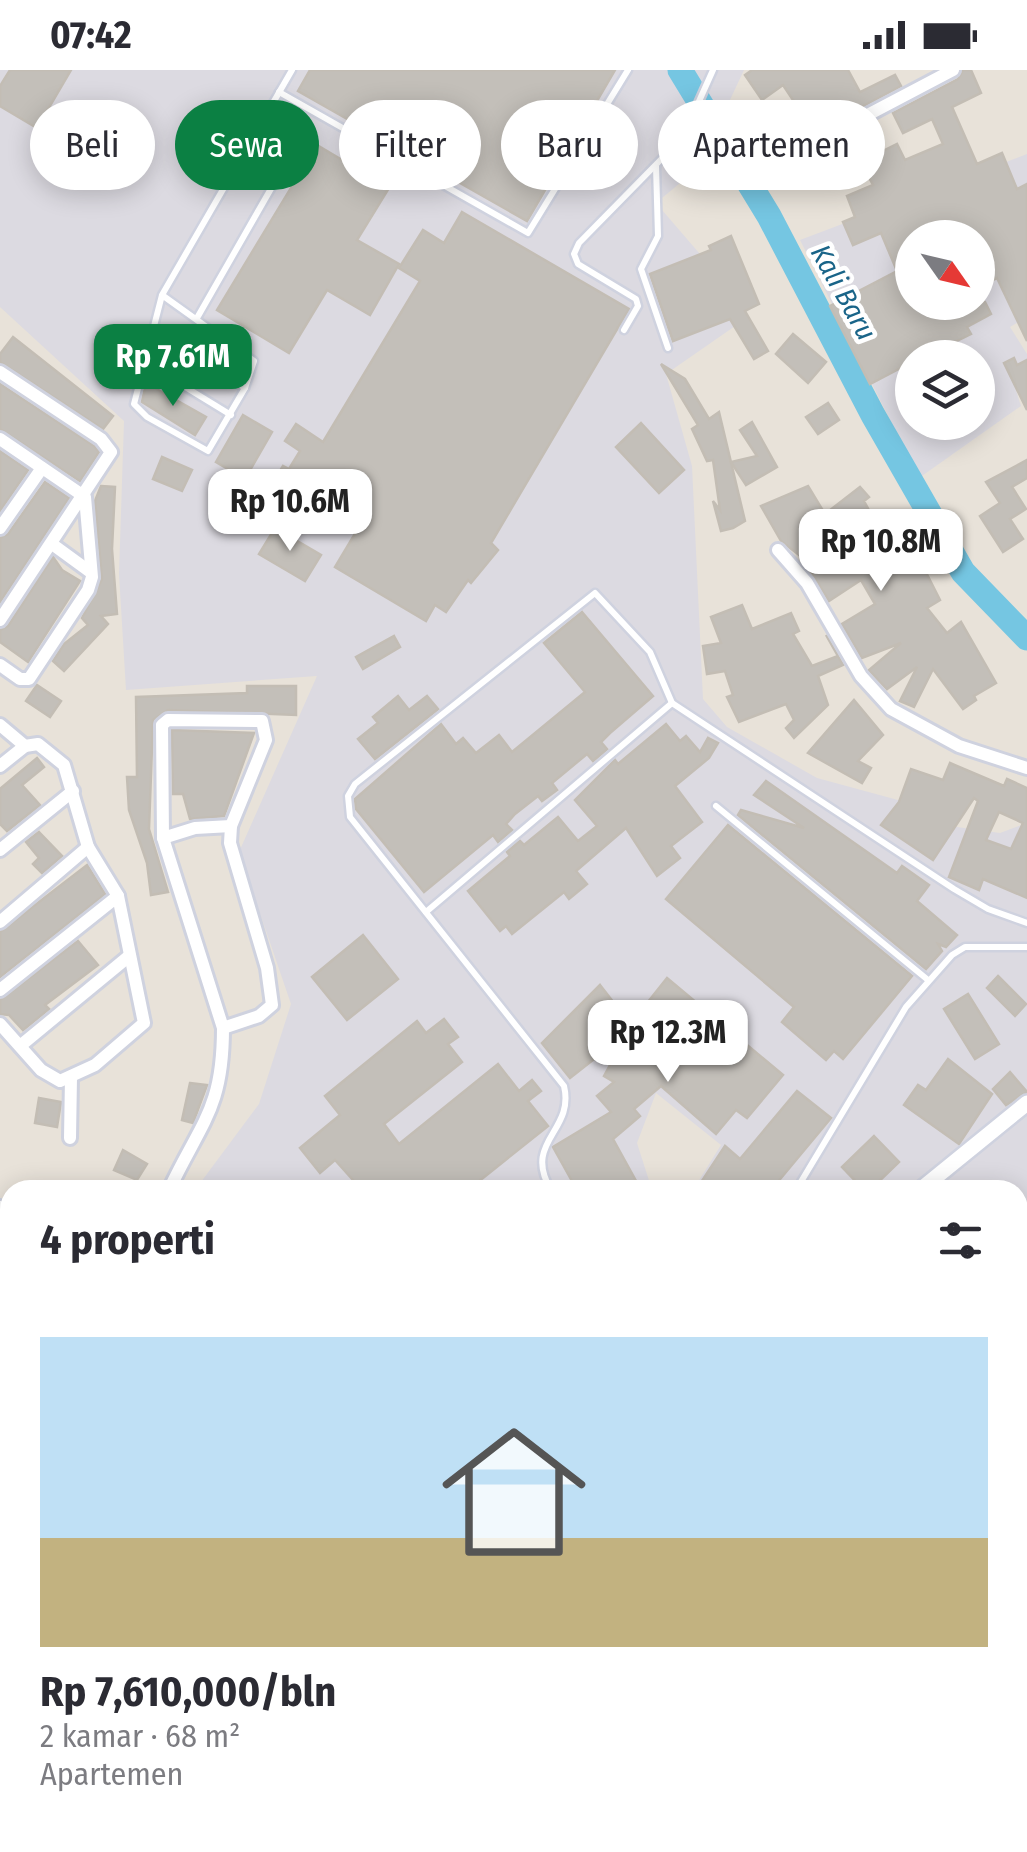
<!DOCTYPE html>
<html lang="id">
<meta charset="utf-8">
<style>
:root{--surface:#fff;--page:#f2f2f3;--text:#2b2b33;--muted:#7c7c81;--accent:#0b8043}
body{margin:0;font-family:"Fira Sans Condensed",sans-serif;background:var(--page);color:var(--text);height:100vh;display:flex;flex-direction:column;font-size:38px;white-space:nowrap}
*{box-sizing:border-box;margin:0}
p{font-size:32px;color:var(--muted)}
.icon{flex:none;width:55px;height:55px;fill:none;stroke:currentColor;stroke-width:2;stroke-linecap:round;stroke-linejoin:round}
.map{position:relative;flex:1;overflow:hidden}
.sheet{position:absolute;left:0px;top:1110px;width:1028px;height:672px;display:flex;flex-direction:column;background:var(--surface);border-radius:30px 30px 0 0;box-shadow:0 5px 25px #0003}
.sheet>*{flex:none}
.hud{position:absolute;left:30px;top:30px;width:968px;height:90px;display:flex;gap:20px}
.needle{width:65px;rotate:124deg}
.buttons{position:absolute;left:895px;top:150px;display:grid;gap:20px}
.buttons a{display:grid;place-items:center;width:100px;height:100px;border-radius:50%;background:var(--surface);box-shadow:0 5px 25px #0003;font-size:50px}
.price{position:absolute;translate:-50% -85px;padding:0 22px;border-radius:20px;background:#fff;color:#222;font-size:32px;line-height:65px;filter:drop-shadow(0 2px 5px #0008)}
.price::after{content:'';position:absolute;left:50%;top:60px;width:30px;height:22px;margin-left:-15px;background:inherit;clip-path:polygon(0 0,100% 0,50% 100%)}
.price.on{background:var(--accent);color:#fff}
ul{padding:0;list-style:none}
li{display:grid;align-content:center;gap:20px;height:530px;padding:0 40px}
li span{display:grid;place-items:center;height:310px;border-radius:0px;color:#555}
li>.icon{margin-inline-start:auto}
span .icon{width:180px;height:180px;fill:#fffc;stroke-width:1}
li b{font-size:42px}
h2{display:flex;justify-content:space-between;align-items:center;height:120px;padding:0 40px;font-size:42px}
.tag{padding:0 35px;border-radius:45px;background:var(--surface);box-shadow:0 5px 25px #0003;font-size:35px;line-height:90px}
.tag.on{background:var(--accent);color:#fff}
.status{display:flex;justify-content:space-between;align-items:center;height:70px;padding:0 50px;background:var(--surface);direction:ltr}
.status svg{height:28px;fill:currentColor}
.map>svg:first-child{display:block}
.industrial{fill:#dcdae1;fill-rule:evenodd}
.green{fill:#b1da9a}
.lines{fill:none;stroke-linecap:round;stroke-linejoin:round}
.river{stroke:#75c6e2;stroke-width:25}
.building{fill:#c3bfb9;stroke:#c3bdb4;stroke-width:2.5;fill-rule:evenodd}
.service-casing{stroke:#cfd2df;stroke-width:11}
.minor-casing{stroke:#cfd2df;stroke-width:18}
.tertiary-casing{stroke:#cfd2df;stroke-width:20}
.path{stroke:#c3c3c3;stroke-width:2.5;stroke-dasharray:8 5;stroke-linecap:butt}
.service{stroke:#fff;stroke-width:6}
.minor{stroke:#fff;stroke-width:12}
.tertiary{stroke:#fff;stroke-width:15}
.labels{text-anchor:middle;stroke-width:9;stroke-linejoin:round;paint-order:stroke}
.water-label{font-size:28px;font-style:italic;fill:#196488;stroke:#fff}
</style>
<div class="status"><b>07:42</b><svg viewBox="0 0 49 12"><path d="M0 12V9h3v3zM5 12V6h3v6zM10 12V3h3v9zM15 12V0h3v12zM26 1h20v11H26zM47 4h2v5h-2z"/></svg></div>
<div class="map">
<svg width="1027" height="1782" viewBox="0 0 1027 1782">
<rect width="100%" height="100%" fill="#e8e2d9"/>
<!-- industrial -->
<g class="industrial">
<polygon points="0,0 744,0 698,98 656,133 718,205 738,254 666,304 692,396 703,629 727,657 817,708 942,742 957,757 1000,763 1027,753 1027,1439 1018,1453 1018,1120 693,1120 721,1075 656,1023 637,1073 652,1120 195,1120 259,1034 291,934 239,782 317,606 126,620 119,504 124,351 0,237"/>
<path d="M1027 84V247L1010 257 1027 284V292L1010 302 1021 336 919 408 800 170ZM912 168H978V232H912ZM912 288H978V352H912Z"/>
<polygon points="1018,1504 1027,1523 1027,1782 933,1782 925,1773 1018,1772"/>
</g>
<!-- green -->
<polygon class="green" points="664,1772 925,1772 933,1782 656,1782"/>
<g class="lines">
<!-- river -->
<polyline class="river" points="680,0 769,146 873,345 963,502 1027,568"/>
</g>
<!-- building -->
<g class="building">
<polygon points="10,0 71,0 37,58 0,36 0,16"/>
<polygon points="310,0 615,0 527,151 298,21"/>
<polygon points="752,0 848,0 860,22 895,5 901,16 801,69 797,62 809,54 783,15 762,30 745,5"/>
<polygon points="963,0 971,0 981,23 952,37 977,94 1002,83 1017,119 1027,114 1027,271 997,208 978,217 978,168 912,168 912,232 985,232 991,244 967,257 971,264 922,288 912,288 912,292 870,314 830,236 897,201 881,163 853,175 843,152 855,147 847,126 873,115 861,92 897,74 905,90 943,74 932,49 903,63 893,43 958,9"/>
<polygon points="842,70 849,84 820,101 812,86"/>
<polygon points="317,75 389,118 357,170 399,194 370,245 327,220 289,283 217,240"/>
<polygon points="462,142 629,239 491,473 498,480 471,513 468,510 446,542 435,535 426,551 335,497 365,447 304,410 276,457 254,444 283,396 289,399 300,381 285,371 296,354 323,372 420,211 399,198 423,160 444,173"/>
<polygon points="731,166 759,234 745,241 768,281 754,289 730,249 673,271 650,204 711,180 709,176"/>
<polygon points="793,264 826,292 808,313 776,284"/>
<polygon points="13,267 113,346 103,359 0,292 0,284"/>
<polygon points="1014,288 1017,295 1027,290 1027,340 1004,293"/>
<polygon points="661,294 685,309 709,349 719,342 745,451 733,458 721,461 713,431 720,440 713,390 707,391 692,359 698,355"/>
<polygon points="146,313 206,347 195,365 142,332"/>
<polygon points="0,314 94,376 99,382 80,411 0,359"/>
<polygon points="828,333 839,350 818,364 806,347"/>
<polygon points="243,345 272,362 245,409 216,392"/>
<polygon points="752,352 777,397 746,415 731,392 757,386 740,360"/>
<polygon points="641,353 684,400 659,423 616,377"/>
<polygon points="0,381 28,400 0,441"/>
<polygon points="162,387 192,400 182,421 153,409"/>
<polygon points="1027,390 1027,408 1012,417 1026,439 1010,449 1023,469 1003,482 980,446 1000,433 986,412"/>
<polygon points="45,412 69,428 0,532 0,468 8,464"/>
<polygon points="101,416 115,417 112,479 117,544 101,546 108,554 64,601 53,591 64,574 88,555 82,548 102,509 95,431"/>
<polygon points="808,416 825,444 860,417 869,427 864,431 885,470 904,459 940,530 927,538 947,563 961,552 996,613 974,626 976,630 963,639 933,599 914,637 900,631 917,597 887,619 869,600 901,573 862,588 842,554 875,534 861,510 829,531 803,488 781,471 761,436"/>
<polygon points="275,458 321,485 305,511 259,484"/>
<polygon points="53,487 62,500 80,511 28,592 0,572 0,560 8,556"/>
<polygon points="742,535 752,559 791,543 799,561 793,564 812,596 838,586 826,565 843,595 818,606 828,635 794,668 786,658 794,650 786,634 739,652 727,627 733,625 725,601 707,604 703,576 721,573 711,547"/>
<polygon points="582,542 653,626 610,663 601,672 607,679 593,691 587,684 552,713 557,720 542,731 538,726 515,744 506,754 512,760 498,772 493,765 424,822 356,739 355,729 441,654 456,674 463,668 476,683 499,665 512,682 585,622 544,573"/>
<polygon points="394,566 400,577 363,599 356,587"/>
<polygon points="37,615 61,631 50,647 26,631"/>
<polygon points="247,616 296,616 296,645 168,640 153,650 149,759 168,822 151,825 147,793 129,740 127,707 137,707 136,627 247,623"/>
<polygon points="398,626 409,640 427,626 438,639 375,689 358,669 378,653 373,647"/>
<polygon points="854,630 883,665 858,691 871,698 862,713 808,683"/>
<polygon points="666,654 680,671 686,666 700,682 708,668 718,673 709,688 675,716 702,752 671,776 680,788 657,806 626,758 576,801 587,814 569,829 564,822 512,864 506,856 500,861 468,821 510,786 507,782 520,771 524,775 558,747 578,771 597,756 575,730 615,690 618,694"/>
<polygon points="172,660 254,663 224,746 190,749 183,724 173,724"/>
<polygon points="37,688 44,697 22,715 40,735 7,761 0,754 0,719"/>
<path d="M950 693 1004 716 1007 709 1027 718V828L983 809 979 820 949 807 978 731 974 728 933 790 881 755 899 732 911 699 943 710ZM999 742 1023 753 1011 779 986 770Z"/>
<polygon points="766,711 897,803 902,796 929,815 917,831 957,865 946,877 938,874 942,881 926,899 738,745 741,740 804,758 754,725"/>
<polygon points="728,755 912,906 843,989 834,981 826,990 782,952 794,937 666,829"/>
<polygon points="39,762 62,786 42,803 33,794 39,788 26,772"/>
<polygon points="87,795 105,824 0,907 0,862"/>
<polygon points="363,865 398,909 347,950 312,907"/>
<polygon points="78,871 98,895 45,935 49,939 23,960 9,945 0,944 0,930"/>
<polygon points="998,906 1026,934 1015,946 987,918"/>
<polygon points="667,908 783,1005 747,1048 736,1040 716,1064 661,1016 634,1039 640,1046 613,1069 641,1120 577,1120 553,1077 611,1042 597,1026 614,1012 604,1006 615,986 619,992 630,986 648,966 632,952"/>
<polygon points="600,915 621,942 595,963 608,978 570,1008 542,973"/>
<polygon points="968,924 999,974 975,989 944,939"/>
<polygon points="444,949 458,967 448,974 462,992 384,1054 399,1074 498,994 519,1021 532,1010 541,1021 528,1031 548,1056 468,1120 362,1120 335,1090 320,1103 300,1078 340,1045 325,1026 417,951 426,963"/>
<polygon points="948,989 992,1024 959,1074 904,1035 918,1015 926,1020"/>
<polygon points="1010,1002 1027,1022 1006,1035 993,1019"/>
<polygon points="190,1013 207,1015 193,1053 182,1050"/>
<polygon points="797,1021 831,1048 771,1120 696,1120 725,1076 740,1089"/>
<polygon points="39,1028 61,1032 57,1057 35,1053"/>
<polygon points="874,1066 899,1092 870,1120 864,1120 842,1097"/>
<polygon points="123,1080 147,1094 137,1110 114,1100"/>
</g>
<g class="lines">
<!-- service casing -->
<g class="service-casing">
<g id="service">
<polyline points="279,22 528,163 628,0"/>
<polyline points="656,96 658,166 641,199 668,278"/>
<polyline points="162,225 254,291 245,318 208,381 147,347 134,334 162,225 292,0"/>
<polyline points="197,248 288,89"/>
<polyline points="152,259 245,318"/>
<polyline points="624,260 638,236 636,229 578,194 574,184 579,173 683,67 713,0"/>
<polyline points="146,293 231,345"/>
<polyline points="716,736 928,910"/>
<polyline points="426,842 672,633"/>
<path d="M551 1120C522 1071 575 1062 564 1016L350 747 348 726 355 714 595 523 650 582 672 633 954 819 988 839 1027 853"/>
<polyline points="796,1120 906,937 952,885 965,877 1027,877"/>
<polyline points="1018,1281 1027,1290"/>
<polyline points="883,1782 899,1772"/>
</g>
</g>
<!-- minor casing -->
<g class="minor-casing">
<g id="minor">
<polyline points="801,80 953,0"/>
<polyline points="0,302 101,369 111,382 0,550"/>
<polyline points="0,369 85,427 92,507 88,520 29,609 20,609 0,595"/>
<polyline points="0,458 42,398"/>
<polyline points="52,474 89,501"/>
<polyline points="778,480 807,513 861,606 891,639 959,676 1027,698"/>
<polyline points="0,655 25,676 38,674 64,695 88,777 118,826 144,953 95,995 60,1011 41,1000 0,954"/>
<polyline points="0,696 25,676"/>
<polyline points="163,768 195,758 231,756"/>
<polyline points="0,780 73,721"/>
<polyline points="0,852 88,777"/>
<polyline points="0,920 118,826"/>
<polyline points="20,976 128,887"/>
<polyline points="70,1068 71,1007"/>
<path d="M169 1120C201 1052 223 1039 223 958L163 768 162 655 168 650 262 651 266 670 231 756 230 773 267 898 272 935 259 946 223 958"/>
<polyline points="0,1137 10,1149"/>
<polyline points="0,1178 10,1178"/>
<polyline points="0,1354 10,1374"/>
<polyline points="1,1419 10,1463"/>
<polyline points="138,1772 146,1782"/>
<polyline points="437,1772 445,1782"/>
<polyline points="597,1772 602,1782"/>
<polyline points="784,1772 787,1782"/>
<polyline points="938,1772 944,1782"/>
<polyline points="212,1782 221,1772"/>
<polyline points="644,1782 654,1772"/>
</g>
</g>
<!-- tertiary casing -->
<g class="tertiary-casing">
<g id="tertiary">
<polyline points="920,1120 1027,1033"/>
<polyline points="0,1419 10,1417"/>
</g>
</g>
<!-- path -->
<g class="path">
<polyline points="1018,1430 1027,1425"/>
<polyline points="1018,1538 1027,1549"/>
</g>
<!-- service -->
<use href="#service" class="service"/>
<!-- minor -->
<use href="#minor" class="minor"/>
<!-- tertiary -->
<use href="#tertiary" class="tertiary"/>
</g>
<g class="labels">
<!-- water labels -->
<g class="water-label">
<text transform="translate(844 222) rotate(61)" y="10">Kali Baru</text>
</g>
</g>
</svg>
<div class="buttons">
<a><svg class="needle" viewBox="-14 -14 28 28"><path d="M0-13l5 13h-10z" fill="#e53935"/><path d="M0 13l5-13h-10z" fill="#7c7c81"/></svg></a>
<a><svg class="icon" aria-label="layers" viewBox="0 0 24 24"><path d="M12 4l9 5-9 5-9-5zM3 14l9 5 9-5"/></svg></a>
</div>
<b class="price on" style="left:173px;top:339px">Rp 7.61M</b>
<b class="price" style="left:290px;top:484px">Rp 10.6M</b>
<b class="price" style="left:881px;top:524px">Rp 10.8M</b>
<b class="price" style="left:668px;top:1015px">Rp 12.3M</b>
<div class="hud">
<a class="tag">Beli</a>
<a class="tag on">Sewa</a>
<a class="tag">Filter</a>
<a class="tag">Baru</a>
<a class="tag">Apartemen</a>
</div>
<section class="sheet">
<h2>4 properti<svg class="icon" aria-label="filters" viewBox="0 0 24 24"><path d="M4 7h16M4 17h16"/><circle cx="9" cy="7" r="2"/><circle cx="15" cy="17" r="2"/></svg></h2>
<ul>
<li><span style="background:linear-gradient(#bfe0f5 65%,#c2b280 0)"><svg class="icon" aria-label="home" viewBox="0 0 24 24"><path d="M3 11l9-7 9 7M6 9v11h12V9"/></svg></span><div><b>Rp 7,610,000/bln</b><p>2 kamar · 68 m²</p><p>Apartemen</p></div></li>
</ul>
</section>
</div>
